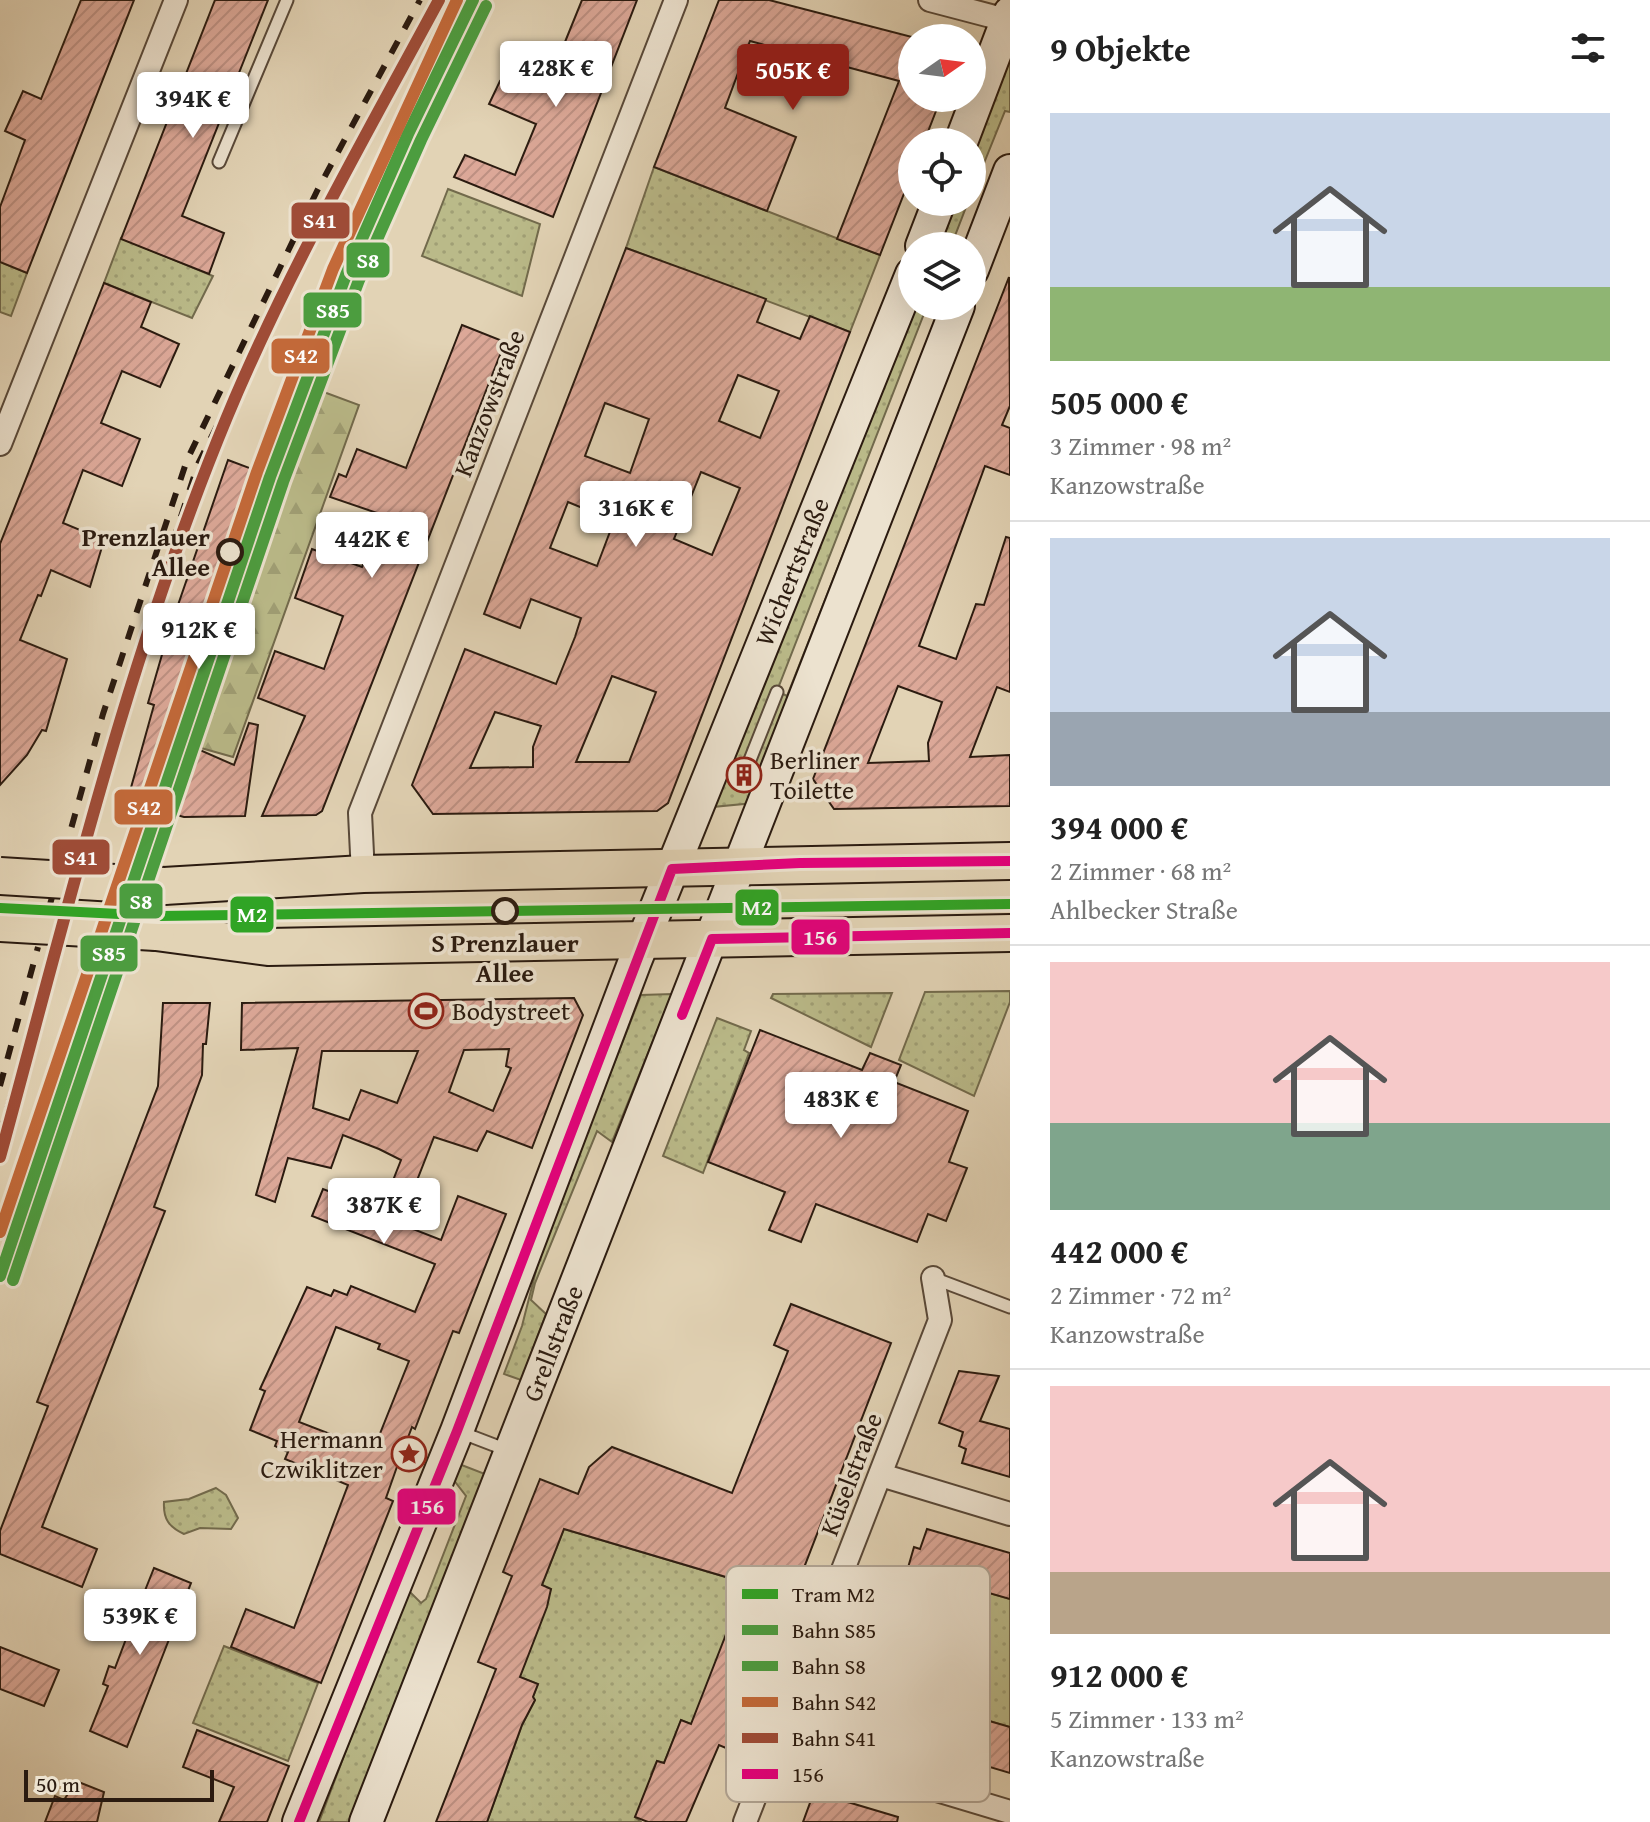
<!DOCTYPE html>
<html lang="de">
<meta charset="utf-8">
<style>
:root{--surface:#fff;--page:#f6f6f6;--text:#222;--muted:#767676;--line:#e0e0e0;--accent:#8f2418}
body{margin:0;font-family:"Gentium Book Plus",serif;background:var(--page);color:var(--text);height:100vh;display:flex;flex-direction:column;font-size:30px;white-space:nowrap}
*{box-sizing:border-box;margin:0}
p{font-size:26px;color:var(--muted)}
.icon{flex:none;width:44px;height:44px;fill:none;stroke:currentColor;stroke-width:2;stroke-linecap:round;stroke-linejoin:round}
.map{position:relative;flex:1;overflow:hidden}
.drawer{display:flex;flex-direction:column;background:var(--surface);width:640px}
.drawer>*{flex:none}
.needle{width:52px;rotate:76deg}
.buttons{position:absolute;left:898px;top:24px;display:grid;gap:16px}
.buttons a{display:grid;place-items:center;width:88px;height:88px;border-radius:50%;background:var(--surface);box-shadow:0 8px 32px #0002;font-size:40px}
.scale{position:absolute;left:24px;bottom:20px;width:190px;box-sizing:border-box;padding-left:8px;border:4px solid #2b1b10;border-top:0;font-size:22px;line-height:28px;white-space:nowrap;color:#2b1b10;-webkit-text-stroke:6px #ece2cf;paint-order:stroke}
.price{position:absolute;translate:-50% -68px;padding:0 18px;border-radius:8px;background:#fff;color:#222;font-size:26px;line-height:52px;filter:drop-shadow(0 2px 4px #0008)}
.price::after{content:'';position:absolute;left:50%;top:48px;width:24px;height:18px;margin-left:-12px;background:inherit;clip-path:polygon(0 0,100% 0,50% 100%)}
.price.current{background:var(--accent);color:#fff}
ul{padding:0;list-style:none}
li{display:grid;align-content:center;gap:16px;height:424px;padding:0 40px}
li+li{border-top:2px solid var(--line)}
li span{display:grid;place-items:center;height:248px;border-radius:0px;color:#555}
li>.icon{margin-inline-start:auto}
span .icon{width:144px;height:144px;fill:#fffc;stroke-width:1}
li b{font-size:34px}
h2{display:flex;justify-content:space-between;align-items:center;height:96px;padding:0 40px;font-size:34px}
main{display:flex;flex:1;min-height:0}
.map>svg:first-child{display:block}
.grass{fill:url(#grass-dots);stroke:#726a4c;stroke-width:2}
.forest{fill:url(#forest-firs);stroke:#726a4c;stroke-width:2}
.building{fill:url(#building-hatch);stroke:#2b1b10;stroke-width:2;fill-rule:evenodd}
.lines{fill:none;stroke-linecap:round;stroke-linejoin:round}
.lane-casing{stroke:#594939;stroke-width:15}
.street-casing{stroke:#594939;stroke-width:26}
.secondary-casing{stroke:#2b1b10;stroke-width:36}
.primary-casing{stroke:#2b1b10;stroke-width:40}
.lane{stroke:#ece2cf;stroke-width:11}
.street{stroke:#ece2cf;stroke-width:22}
.secondary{stroke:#ece2cf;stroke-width:32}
.primary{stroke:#e2d3b5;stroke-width:36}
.rail{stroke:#2b1b10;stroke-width:6;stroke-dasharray:14 14;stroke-linecap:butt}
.primary-bridge-casing{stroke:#2b1b10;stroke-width:40;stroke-linecap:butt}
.primary-bridge{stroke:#e2d3b5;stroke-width:36}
.bus-1-casing{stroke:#ece2cf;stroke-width:16}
.bus-1{stroke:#e5007d;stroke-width:10}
.rail-1-casing{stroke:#ece2cf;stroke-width:18}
.rail-2-casing{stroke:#ece2cf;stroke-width:18}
.rail-3-casing{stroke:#ece2cf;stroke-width:18}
.rail-4-casing{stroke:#ece2cf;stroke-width:18}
.rail-1{stroke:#4c9d3f;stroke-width:12}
.rail-2{stroke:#4c9d3f;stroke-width:12}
.rail-3{stroke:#c36939;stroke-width:12}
.rail-4{stroke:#9f4c37;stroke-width:12}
.tram-1-casing{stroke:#ece2cf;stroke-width:16}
.tram-1{stroke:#30a425;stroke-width:10}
.stop-dot{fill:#ece2cf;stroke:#2b1b10;stroke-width:4}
.labels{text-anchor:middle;stroke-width:7;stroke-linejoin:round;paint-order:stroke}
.street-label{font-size:26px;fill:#2b1b10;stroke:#ece2cf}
.stop-label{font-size:26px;font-weight:bold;fill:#2b1b10;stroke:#ece2cf;text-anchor:end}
.poi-label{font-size:26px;fill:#2b1b10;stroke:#ece2cf;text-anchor:start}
.key{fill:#ece2cf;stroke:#b2a696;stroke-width:2}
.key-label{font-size:22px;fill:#2b1b10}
.line-badge{stroke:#ece2cf;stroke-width:3}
.badge-label{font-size:22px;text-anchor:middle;font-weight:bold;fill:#fff}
</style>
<main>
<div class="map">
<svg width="1010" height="1822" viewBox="0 0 1010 1822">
<defs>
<pattern id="grass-dots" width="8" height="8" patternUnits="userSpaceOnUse" patternTransform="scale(2)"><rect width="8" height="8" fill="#baba89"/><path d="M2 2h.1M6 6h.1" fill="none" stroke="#a09f75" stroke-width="1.8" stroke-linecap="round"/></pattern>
<pattern id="forest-firs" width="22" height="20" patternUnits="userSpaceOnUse" patternTransform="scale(2)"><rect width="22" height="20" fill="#baba89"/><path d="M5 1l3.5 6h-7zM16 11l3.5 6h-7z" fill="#a09f75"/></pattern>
<pattern id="building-hatch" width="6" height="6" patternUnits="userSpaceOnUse" patternTransform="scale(2)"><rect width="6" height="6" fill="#dca898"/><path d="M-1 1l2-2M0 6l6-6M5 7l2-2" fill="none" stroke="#bd9082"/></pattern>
</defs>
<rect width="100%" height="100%" fill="#e2d3b5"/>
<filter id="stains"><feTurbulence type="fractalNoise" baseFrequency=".0025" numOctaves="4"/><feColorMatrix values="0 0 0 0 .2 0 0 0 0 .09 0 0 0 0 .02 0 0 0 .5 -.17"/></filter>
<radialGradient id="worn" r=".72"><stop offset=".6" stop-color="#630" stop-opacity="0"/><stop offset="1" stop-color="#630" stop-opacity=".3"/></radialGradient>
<!-- grass -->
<g class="grass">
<polygon points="1007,61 1010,62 1010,112 1005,111 972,193 972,149"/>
<polygon points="654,167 880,255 850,332 626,248"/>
<polygon points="448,189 540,224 522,296 422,256"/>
<polygon points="951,202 968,202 951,246 933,246"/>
<polygon points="121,238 213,276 192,318 104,283"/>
<polygon points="0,262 27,273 11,316 0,312"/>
<polygon points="912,306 927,306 777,691 787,696 941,306 948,306 754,803 712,807"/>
<polygon points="1010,991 1010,1002 974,1096 899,1060 925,992"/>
<polygon points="892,993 871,1047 771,998 773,994"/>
<polygon points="672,994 612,1142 597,1131 535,1283 531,1300 546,1314 521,1380 504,1374 522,1326 542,1247 641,995"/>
<polygon points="717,1018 751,1031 744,1050 749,1053 703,1173 663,1156"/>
<polygon points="459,1464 485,1474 349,1822 319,1822 407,1589 421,1603 426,1599 466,1496 453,1479"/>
<path d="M216 1488 226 1495 238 1518 231 1529 200 1528 184 1534C169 1527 163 1519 164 1502L189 1499Z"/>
<polygon points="564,1529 746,1583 698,1727 681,1720 664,1763 657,1761 651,1774 659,1778 635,1817 641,1822 487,1822 522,1725 535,1700 533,1697 538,1684 517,1676 551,1589 542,1585"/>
<polygon points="925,1569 938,1578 1010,1599 1010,1727 891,1692 904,1650 909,1651 913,1635 909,1633 926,1593"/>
<polygon points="224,1646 318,1683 288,1761 193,1723"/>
</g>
<!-- forest -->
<polygon class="forest" points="321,391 359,405 233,757 194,746"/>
<!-- building -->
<g class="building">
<polygon points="81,0 134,0 27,273 0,262 0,207 25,140 5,131 23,91 41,99"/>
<polygon points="215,0 268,0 182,216 224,233 209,274 121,239"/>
<polygon points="582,0 637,0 553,217 454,177 465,155 515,175 536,124 489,104 500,81 523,90 534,65 552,74"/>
<polygon points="719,0 769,0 912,37 912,98 941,98 924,142 912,142 912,173 880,255 837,239 899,81 750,41 725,108 796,137 767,211 654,167"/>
<path d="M626 248 766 299 757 322 800 339 810 316 850 332 668 803 657 811 433 814 412 785 465 649 556 684 575 637 581 618 531 599 520 628 484 614ZM738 375 779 391 760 438 719 421ZM605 403 649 419 630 473 585 456ZM701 472 740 488 712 555 674 539ZM568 502 614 521 597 566 550 548ZM612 676 656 692 629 762H576ZM495 712 541 726 533 747V767L470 768Z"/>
<path d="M1009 277 1010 406 1002 425 1010 428V475L985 466 919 646 956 659 976 604 984 605 1006 537 1010 538V692L997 687 970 757 1010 755V806L834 809 813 779ZM898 686 942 702 928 743 929 761 868 763Z"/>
<polygon points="104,283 151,302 141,327 179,344 160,387 122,371 101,423 140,439 122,486 83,470 63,523 104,540 90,587 51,570 41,596 38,595 20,640 67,659 46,731 42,730 27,755 0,785 0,544"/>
<polygon points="462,325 505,342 322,811 316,815 262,816 305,716 258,698 275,651 324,669 343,616 295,598 312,549 362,567 383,515 330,497 339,474 346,477 357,449 406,468"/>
<polygon points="228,460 268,475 177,740 234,765 249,723 258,725 245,816 184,817 127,802 154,705 148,703 168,634"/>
<path d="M574 998 583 1015 532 1148 487 1131 477 1151 434 1137 400 1224 441 1240 458 1196 506 1214 459 1333 453 1331 415 1429 412 1427 399 1461 386 1498 393 1501 321 1683 231 1647 246 1609 294 1628 348 1485 285 1459 288 1452 275 1446 277 1441 250 1430 265 1391 260 1389 307 1287 331 1296 334 1290 347 1295 351 1286 415 1312 435 1264 312 1216 323 1189 381 1211 401 1160 379 1149 343 1135 331 1168 288 1158 275 1202 256 1195 298 1048 241 1050 242 1003ZM509 1049 506 1066 511 1068 493 1111 449 1092 464 1050ZM322 1051H418L397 1103 361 1090 349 1120 313 1108ZM336 1327 380 1344 378 1349 409 1361 375 1446 346 1435 343 1439 299 1422Z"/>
<polygon points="163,1003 210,1003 206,1044 203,1044 202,1075 154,1207 165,1211 42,1527 97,1549 82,1587 0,1554 0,1531 48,1406 37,1402 158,1086"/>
<polygon points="760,1030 862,1070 870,1053 901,1065 894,1082 968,1111 949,1162 967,1168 946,1221 928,1214 917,1242 816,1204 801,1242 769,1230 785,1192 708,1162"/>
<polygon points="791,1304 891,1343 733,1751 719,1745 686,1822 648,1822 635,1817 657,1761 664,1763 681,1720 691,1724 746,1583 564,1529 542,1585 551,1589 547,1607 520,1677 538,1684 533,1697 535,1700 522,1725 487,1822 436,1822 496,1669 478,1662 512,1576 503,1572 540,1479 578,1494 589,1467 612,1447 732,1493 788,1351 774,1345"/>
<polygon points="959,1371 999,1376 980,1421 1010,1429 1010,1477 962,1463 966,1449 959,1446 963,1432 939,1423"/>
<polygon points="927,1529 1010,1553 1010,1599 930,1576 893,1693 1010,1727 1010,1773 869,1731 877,1702 863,1698 864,1692 851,1688 886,1573 905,1578 914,1547 920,1549"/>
<polygon points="154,1568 191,1583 127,1747 90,1731 108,1686 103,1684 109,1666 115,1668 129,1631 124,1629 131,1611 136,1613"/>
<polygon points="0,1647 59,1670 44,1706 0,1689"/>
<polygon points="197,1730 289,1766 267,1822 219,1822 234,1787 183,1767"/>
<polygon points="76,1781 104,1792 97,1822 45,1822 55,1796 64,1800"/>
<polygon points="814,1792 898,1817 897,1822 803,1822"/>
</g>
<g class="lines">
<!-- lane casing -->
<g class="lane-casing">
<g id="lane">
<polyline points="219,162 287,0"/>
<polyline points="748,765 777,692"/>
<polyline points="933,1278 1010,1307"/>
<polyline points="460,1432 507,1450"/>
</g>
</g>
<!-- street casing -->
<g class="street-casing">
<g id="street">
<polyline points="930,0 1010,21"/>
<polyline points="0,444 176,0"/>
<polyline points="363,874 360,813 676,0"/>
<polyline points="881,1475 1010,1514"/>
<polyline points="777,1742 1010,1812"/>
<polyline points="745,1822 940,1320 933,1278"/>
</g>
</g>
<!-- secondary casing -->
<g class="secondary-casing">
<g id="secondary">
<polyline points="961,142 1010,13"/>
<polyline points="922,246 939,202"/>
<polyline points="972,270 1010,171"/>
<path id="s1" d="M299 1822 457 1431 635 961 912 274"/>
<path id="s2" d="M366 1822 958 306"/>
</g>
</g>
<!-- primary casing -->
<g class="primary-casing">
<g id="primary">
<polyline points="164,886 363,874 1010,861"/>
<polyline points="156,932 268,947 1010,933"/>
</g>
</g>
<!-- lane -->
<use href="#lane" class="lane"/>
<!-- street -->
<use href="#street" class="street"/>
<!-- secondary -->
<use href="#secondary" class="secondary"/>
<!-- primary -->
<use href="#primary" class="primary"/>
<!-- rail -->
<g class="rail">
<polyline points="49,908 103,714 187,460 318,189 420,0"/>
<polyline points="0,1086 38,947"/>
<polyline points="0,1135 116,718 198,464 332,195 436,0"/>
</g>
<!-- primary-bridge casing -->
<g class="primary-bridge-casing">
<g id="primary-bridge">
<polyline points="0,876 164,886"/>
<polyline points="0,923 156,932"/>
</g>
</g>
<!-- primary-bridge -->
<use href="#primary-bridge" class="primary-bridge"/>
<!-- bus-1 casing -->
<g class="bus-1-casing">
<g id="bus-1">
<polyline points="682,1015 712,939 1010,933"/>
<polyline points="299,1822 457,1431 672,869 800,863 1010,861"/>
</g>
</g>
<!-- bus-1 -->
<use href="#bus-1" class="bus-1"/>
<!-- rail-1 casing -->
<g class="rail-1-casing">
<polyline id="rail-1" points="0,1276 270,477 346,275 408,134 473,0"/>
</g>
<!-- rail-2 casing -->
<g class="rail-2-casing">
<polyline id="rail-2" points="13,1280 283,482 359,280 421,140 486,6"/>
</g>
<!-- rail-3 casing -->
<g class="rail-3-casing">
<polyline id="rail-3" points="0,1232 257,472 333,269 457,0"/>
</g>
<!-- rail-4 casing -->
<g class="rail-4-casing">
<path id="rail-4" d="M0 1157C68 908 128 656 227 417 287 273 365 137 439 0"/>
</g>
<!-- rail-1 -->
<use href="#rail-1" class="rail-1"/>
<!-- rail-2 -->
<use href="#rail-2" class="rail-2"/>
<!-- rail-3 -->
<use href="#rail-3" class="rail-3"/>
<!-- rail-4 -->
<use href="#rail-4" class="rail-4"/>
<!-- tram-1 casing -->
<g class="tram-1-casing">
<polyline id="tram-1" points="0,908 159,916 1010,904"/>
</g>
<!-- tram-1 -->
<use href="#tram-1" class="tram-1"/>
</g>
<!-- icons -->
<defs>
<g id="building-ring" transform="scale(1.8)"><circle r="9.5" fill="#ece2cf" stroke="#8f2418" stroke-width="1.5"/><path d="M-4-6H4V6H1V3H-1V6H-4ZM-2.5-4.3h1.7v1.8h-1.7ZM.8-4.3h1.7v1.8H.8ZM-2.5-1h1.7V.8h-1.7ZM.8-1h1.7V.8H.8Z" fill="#8f2418"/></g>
<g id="stadium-ring" transform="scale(1.8)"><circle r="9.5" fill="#ece2cf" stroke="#8f2418" stroke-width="1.5"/><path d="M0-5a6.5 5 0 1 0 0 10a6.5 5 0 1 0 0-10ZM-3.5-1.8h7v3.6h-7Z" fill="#8f2418"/></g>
<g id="sight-ring" transform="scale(1.8)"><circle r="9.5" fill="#ece2cf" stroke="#8f2418" stroke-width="1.5"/><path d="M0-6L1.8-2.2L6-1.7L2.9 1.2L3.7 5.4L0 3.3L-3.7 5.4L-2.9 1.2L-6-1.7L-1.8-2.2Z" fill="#8f2418"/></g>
</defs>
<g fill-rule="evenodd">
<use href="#building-ring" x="744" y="775"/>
<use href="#stadium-ring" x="426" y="1011"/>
<use href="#sight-ring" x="409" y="1454"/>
</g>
<!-- markers -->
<g class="stop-dot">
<circle cx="230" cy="552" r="12"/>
<circle cx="505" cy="911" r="12"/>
</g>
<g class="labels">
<!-- street labels -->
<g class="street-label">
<text transform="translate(489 403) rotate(-69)" y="9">Kanzowstraße</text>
<text dy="9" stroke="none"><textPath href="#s1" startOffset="1344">Wichertstraße</textPath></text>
<text dy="9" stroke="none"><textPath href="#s2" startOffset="514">Grellstraße</textPath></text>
<text transform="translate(851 1474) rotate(-69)" y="9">Küselstraße</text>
</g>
<!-- stop labels -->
<g class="stop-label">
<text x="210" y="546">Prenzlauer<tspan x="210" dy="30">Allee</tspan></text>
<text x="505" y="952" text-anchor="middle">S Prenzlauer<tspan x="505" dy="30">Allee</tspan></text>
</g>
<!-- poi labels -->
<g class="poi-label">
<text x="770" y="769">Berliner<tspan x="770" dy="30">Toilette</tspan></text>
<text x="452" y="1020">Bodystreet</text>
<text x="383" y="1448" text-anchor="end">Hermann<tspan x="383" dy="30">Czwiklitzer</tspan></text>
</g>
</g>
<!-- legend -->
<rect x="726" y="1566" width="264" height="236" rx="12" class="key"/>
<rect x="742" y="1589" width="36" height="10" fill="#30a425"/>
<rect x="742" y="1625" width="36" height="10" fill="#4c9d3f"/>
<rect x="742" y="1661" width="36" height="10" fill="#4c9d3f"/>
<rect x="742" y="1697" width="36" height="10" fill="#c36939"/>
<rect x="742" y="1733" width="36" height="10" fill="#9f4c37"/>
<rect x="742" y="1769" width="36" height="10" fill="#e5007d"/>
<g class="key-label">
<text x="792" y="1602">Tram M2</text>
<text x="792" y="1638">Bahn S85</text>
<text x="792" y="1674">Bahn S8</text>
<text x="792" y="1710">Bahn S42</text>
<text x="792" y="1746">Bahn S41</text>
<text x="792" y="1782">156</text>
</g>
<g class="line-badge">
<rect x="290" y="201" width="61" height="39" rx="8" fill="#9f4c37"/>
<rect x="345" y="241" width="46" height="38" rx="8" fill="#4c9d3f"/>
<rect x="302" y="291" width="61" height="38" rx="8" fill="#4c9d3f"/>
<rect x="270" y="337" width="61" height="38" rx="8" fill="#c36939"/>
<rect x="113" y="788" width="61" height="38" rx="8" fill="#c36939"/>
<rect x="51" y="838" width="60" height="38" rx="8" fill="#9f4c37"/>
<rect x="118" y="882" width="46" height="38" rx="8" fill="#4c9d3f"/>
<rect x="734" y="888" width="46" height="39" rx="8" fill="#30a425"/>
<rect x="229" y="895" width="46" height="39" rx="8" fill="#30a425"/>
<rect x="790" y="918" width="61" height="38" rx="8" fill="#e5007d"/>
<rect x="79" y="934" width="60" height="39" rx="8" fill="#4c9d3f"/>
<rect x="396" y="1487" width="61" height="39" rx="8" fill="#e5007d"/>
</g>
<g class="badge-label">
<text x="320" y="228">S41</text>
<text x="368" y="268">S8</text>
<text x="333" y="318">S85</text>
<text x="301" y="363">S42</text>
<text x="144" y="815">S42</text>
<text x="81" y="865">S41</text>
<text x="141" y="909">S8</text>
<text x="757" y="915">M2</text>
<text x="252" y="922">M2</text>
<text x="820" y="945">156</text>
<text x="109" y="961">S85</text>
<text x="427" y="1514">156</text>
</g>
<rect width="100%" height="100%" filter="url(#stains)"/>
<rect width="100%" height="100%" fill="url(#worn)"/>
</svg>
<div class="buttons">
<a><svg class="needle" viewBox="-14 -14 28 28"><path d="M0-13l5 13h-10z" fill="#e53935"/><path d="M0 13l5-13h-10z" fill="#767676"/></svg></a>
<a><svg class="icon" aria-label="locate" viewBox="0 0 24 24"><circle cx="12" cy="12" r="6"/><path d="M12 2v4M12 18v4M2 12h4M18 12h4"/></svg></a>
<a><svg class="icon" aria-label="layers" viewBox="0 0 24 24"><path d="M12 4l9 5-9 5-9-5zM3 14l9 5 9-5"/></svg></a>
</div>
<div class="scale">50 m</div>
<b class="price" style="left:556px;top:109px">428K €</b>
<b class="price current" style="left:793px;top:112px">505K €</b>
<b class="price" style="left:193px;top:140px">394K €</b>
<b class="price" style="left:636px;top:549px">316K €</b>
<b class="price" style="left:372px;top:580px">442K €</b>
<b class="price" style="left:199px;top:671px">912K €</b>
<b class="price" style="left:841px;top:1140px">483K €</b>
<b class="price" style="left:384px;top:1246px">387K €</b>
<b class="price" style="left:140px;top:1657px">539K €</b>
</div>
<section class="drawer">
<h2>9 Objekte<svg class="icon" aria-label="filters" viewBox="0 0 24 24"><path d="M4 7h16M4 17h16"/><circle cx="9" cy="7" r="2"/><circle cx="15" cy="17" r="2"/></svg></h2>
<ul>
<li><span style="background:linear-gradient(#c9d6e8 70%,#8fb573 0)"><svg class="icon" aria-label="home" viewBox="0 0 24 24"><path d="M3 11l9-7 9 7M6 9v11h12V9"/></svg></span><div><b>505 000 €</b><p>3 Zimmer · 98 m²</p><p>Kanzowstraße</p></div></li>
<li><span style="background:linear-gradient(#c9d6e8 70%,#9aa5b1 0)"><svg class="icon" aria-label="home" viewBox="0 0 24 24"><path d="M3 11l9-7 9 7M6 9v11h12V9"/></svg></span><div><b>394 000 €</b><p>2 Zimmer · 68 m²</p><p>Ahlbecker Straße</p></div></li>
<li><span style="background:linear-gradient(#f6c9c9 65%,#7fa58c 0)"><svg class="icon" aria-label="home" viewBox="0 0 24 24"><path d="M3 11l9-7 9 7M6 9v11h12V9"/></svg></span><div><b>442 000 €</b><p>2 Zimmer · 72 m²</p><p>Kanzowstraße</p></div></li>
<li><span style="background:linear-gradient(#f6c9c9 75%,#b9a48a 0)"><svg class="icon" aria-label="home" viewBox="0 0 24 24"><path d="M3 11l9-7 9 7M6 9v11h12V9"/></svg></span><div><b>912 000 €</b><p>5 Zimmer · 133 m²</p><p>Kanzowstraße</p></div></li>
</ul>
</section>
</main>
